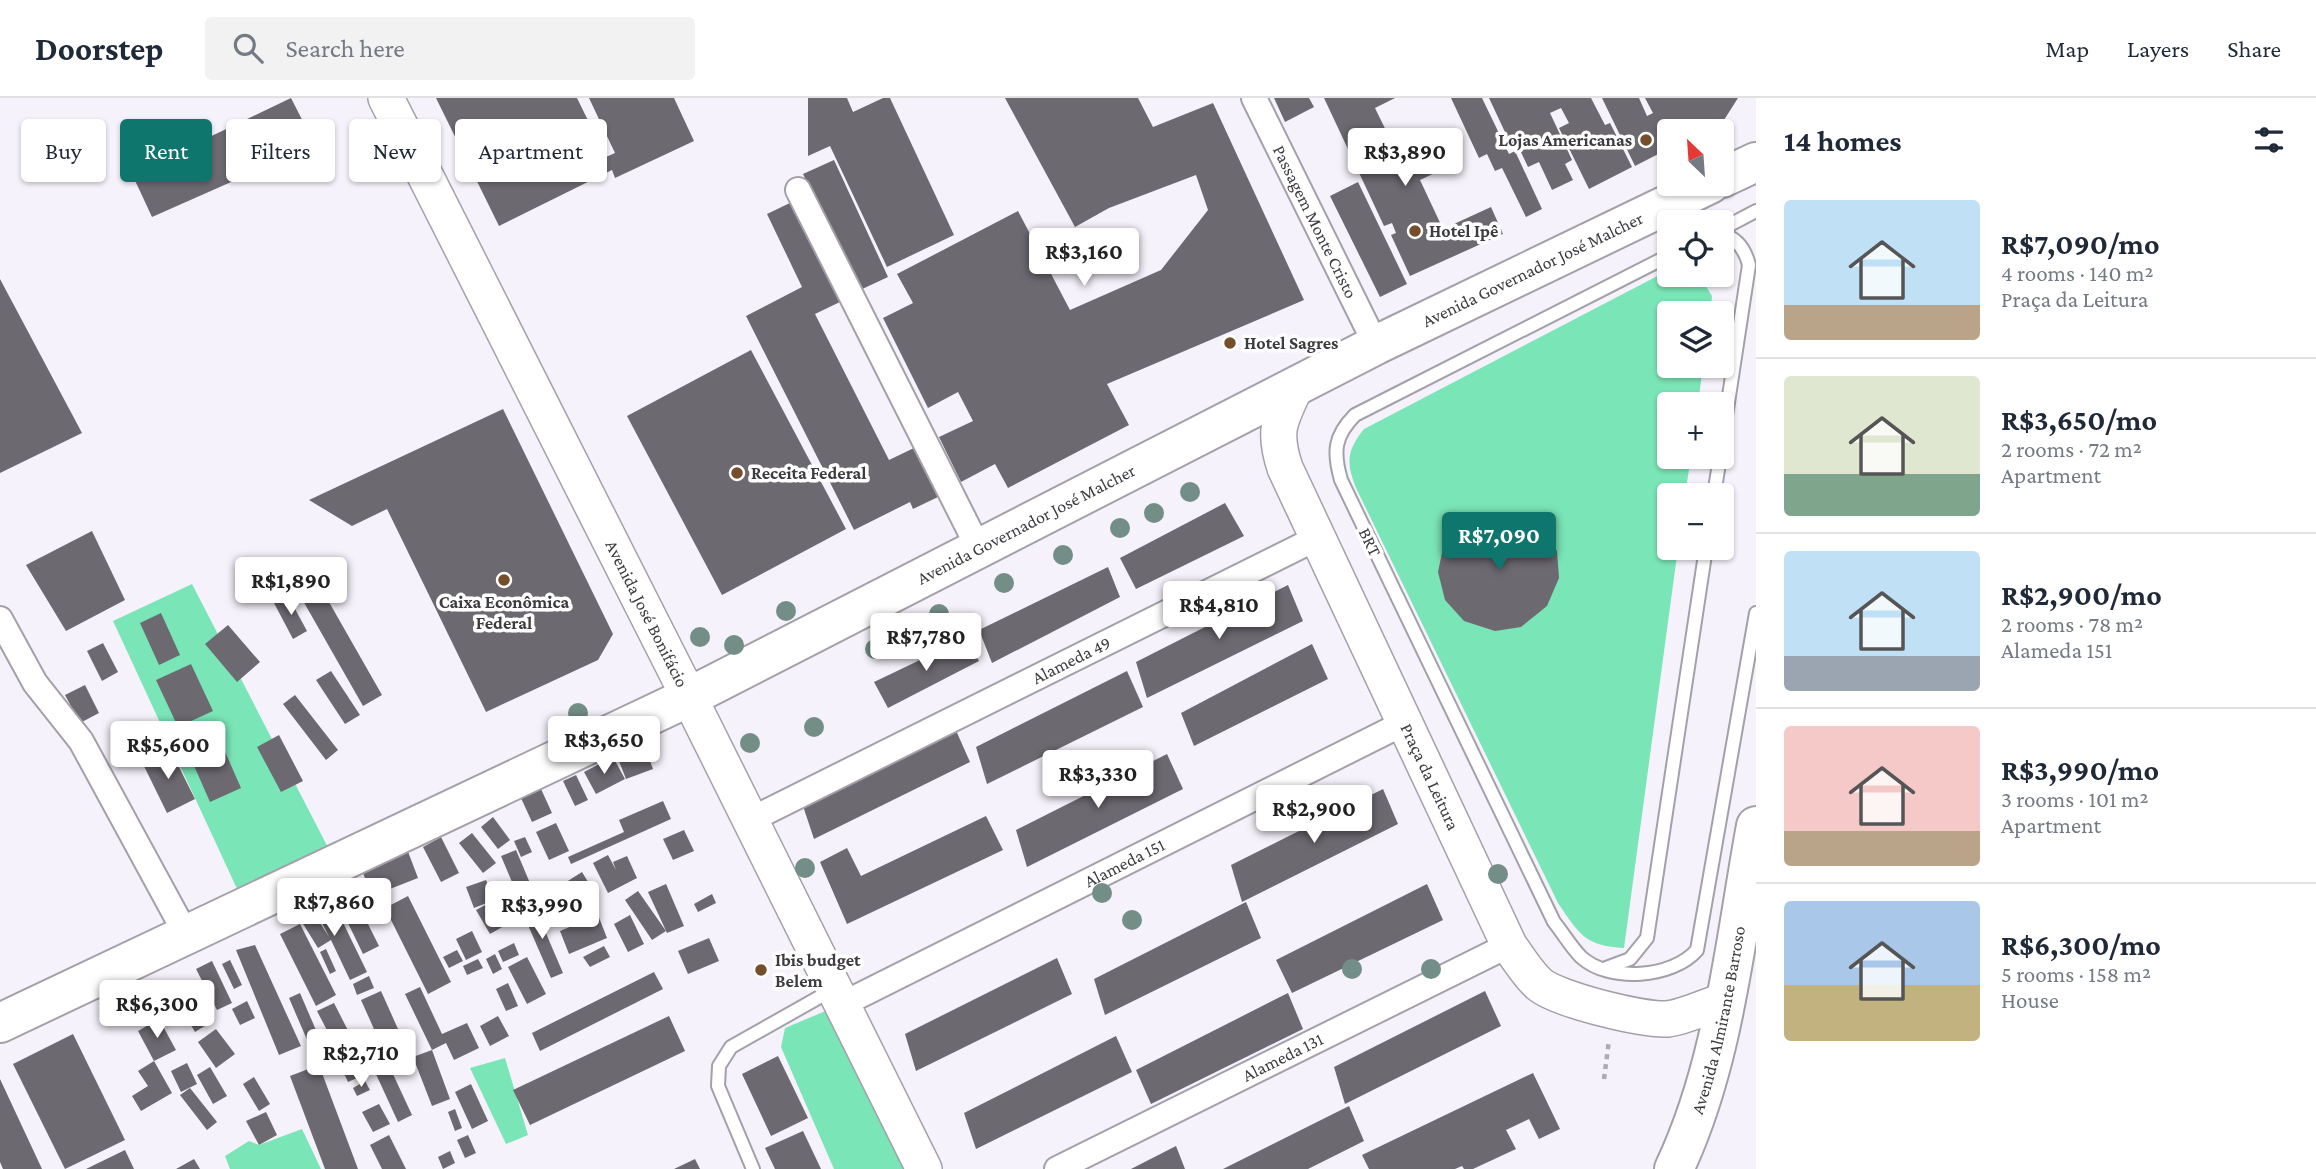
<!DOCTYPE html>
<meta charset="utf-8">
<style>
:root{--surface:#fff;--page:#f2f2f3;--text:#1f2937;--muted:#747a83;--line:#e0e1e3;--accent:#0f766e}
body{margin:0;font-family:"Crimson Pro",serif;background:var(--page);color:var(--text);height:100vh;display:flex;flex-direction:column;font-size:26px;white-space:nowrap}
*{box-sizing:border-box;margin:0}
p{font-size:23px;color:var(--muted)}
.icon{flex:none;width:38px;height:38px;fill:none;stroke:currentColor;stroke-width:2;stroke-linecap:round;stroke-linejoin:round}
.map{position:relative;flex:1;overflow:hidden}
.details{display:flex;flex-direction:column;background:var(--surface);width:560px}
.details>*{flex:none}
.banner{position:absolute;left:21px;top:21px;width:665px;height:63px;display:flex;gap:14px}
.needle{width:46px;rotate:335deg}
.tools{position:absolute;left:1657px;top:21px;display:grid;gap:14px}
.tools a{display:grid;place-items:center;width:77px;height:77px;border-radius:7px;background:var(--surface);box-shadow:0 2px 5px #0004;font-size:35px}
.price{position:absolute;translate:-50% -60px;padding:0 16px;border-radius:7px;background:#fff;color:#222;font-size:23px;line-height:46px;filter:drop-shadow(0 2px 4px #0008)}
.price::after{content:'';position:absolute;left:50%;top:42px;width:21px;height:16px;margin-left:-10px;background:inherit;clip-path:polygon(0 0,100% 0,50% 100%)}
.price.current{background:var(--accent);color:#fff}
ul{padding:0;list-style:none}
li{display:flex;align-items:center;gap:21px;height:175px;padding:0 28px}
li+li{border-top:2px solid var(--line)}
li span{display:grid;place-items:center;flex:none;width:196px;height:140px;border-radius:7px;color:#555}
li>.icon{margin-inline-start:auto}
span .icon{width:84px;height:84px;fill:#fffc;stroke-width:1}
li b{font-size:30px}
h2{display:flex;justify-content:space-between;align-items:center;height:84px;padding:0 28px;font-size:30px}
.tag{padding:0 24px;border-radius:7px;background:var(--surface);box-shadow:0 2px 5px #0004;font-size:24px;line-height:63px}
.tag.current{background:var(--accent);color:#fff}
header{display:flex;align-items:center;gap:42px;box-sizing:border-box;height:98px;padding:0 35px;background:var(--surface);border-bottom:2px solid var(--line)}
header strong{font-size:33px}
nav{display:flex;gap:38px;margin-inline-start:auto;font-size:24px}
.search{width:490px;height:63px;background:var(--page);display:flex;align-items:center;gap:18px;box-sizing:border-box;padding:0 24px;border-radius:7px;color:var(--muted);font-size:26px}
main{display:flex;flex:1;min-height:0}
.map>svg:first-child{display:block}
.green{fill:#7ae5b6}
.building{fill:#6d6971}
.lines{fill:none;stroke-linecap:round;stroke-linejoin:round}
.lane-casing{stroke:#a4a0a9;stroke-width:16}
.street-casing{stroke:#a4a0a9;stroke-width:28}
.secondary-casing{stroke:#a4a0a9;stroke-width:38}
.primary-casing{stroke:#a4a0a9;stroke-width:42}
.path{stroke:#adaab1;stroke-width:4.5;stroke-dasharray:5 5;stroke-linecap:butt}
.lane{stroke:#fff;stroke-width:12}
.street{stroke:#fff;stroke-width:24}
.secondary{stroke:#fff;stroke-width:35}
.primary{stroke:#fff;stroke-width:38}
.tree{fill:#738d87}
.poi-dot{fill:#754f2b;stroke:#fff;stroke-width:2.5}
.labels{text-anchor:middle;stroke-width:7;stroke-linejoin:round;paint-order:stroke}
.poi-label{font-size:18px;font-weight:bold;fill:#3d3b3f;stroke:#fff;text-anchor:start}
.street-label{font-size:18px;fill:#3d3b3f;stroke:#fff}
</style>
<header>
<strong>Doorstep</strong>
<div class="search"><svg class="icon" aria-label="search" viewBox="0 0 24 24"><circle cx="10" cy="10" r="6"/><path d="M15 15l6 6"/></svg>Search here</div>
<nav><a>Map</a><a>Layers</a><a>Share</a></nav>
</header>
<main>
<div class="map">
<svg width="1756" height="1071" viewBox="0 0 1756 1071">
<rect width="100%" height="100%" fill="#f6f2fb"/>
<!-- green -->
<g class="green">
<path d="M1669 172 1670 177H1699L1712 198 1710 215H1670V268H1703L1698 306H1670V359H1691L1685 397H1670V450H1678L1624 850C1585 848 1579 836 1558 805L1357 392C1346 366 1346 353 1364 331Z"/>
<polygon points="192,486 336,765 245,808 113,523"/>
<polygon points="828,912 910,1071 834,1071 781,949 785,930"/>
<polygon points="505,960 528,1037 506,1046 470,970"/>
<polygon points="302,1031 321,1071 230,1071 225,1058 249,1043 259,1047"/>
</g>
<!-- building -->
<g class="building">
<polygon points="291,0 315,47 152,119 132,76"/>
<polygon points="436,0 577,0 606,59 615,55 589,0 674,0 694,43 615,80 612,72 499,128"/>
<polygon points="808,0 847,0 853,14 883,0 890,0 954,137 887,169 830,48 808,58"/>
<polygon points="1005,0 1138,0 1153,29 1213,5 1304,202 1107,286 1129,327 1008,390 995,366 961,384 939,339 973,323 958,294 928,310 883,220 913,205 897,176 1018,113 1070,212 1161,172 1208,112 1196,77 1109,110 1075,129"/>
<polygon points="1274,0 1309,0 1314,9 1285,24"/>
<polygon points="1324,0 1395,0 1375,10 1398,57 1428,42 1441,72 1420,82 1443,131 1491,109 1503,136 1410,178 1391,137 1396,135 1392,125 1384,128"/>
<polygon points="1451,0 1482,0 1509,56 1515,53 1542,111 1526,119 1502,70 1495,73 1487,56 1479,60"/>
<polygon points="1489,0 1591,0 1605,27 1610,25 1632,69 1589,91 1559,30 1569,25 1561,10 1550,15 1572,62 1565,66 1573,82 1552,92 1539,64 1528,69 1519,50 1529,44 1527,42 1512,49"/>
<polygon points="1602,0 1639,0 1647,18 1653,15 1645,0 1738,0 1724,22 1702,33 1670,33 1670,50 1635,68"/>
<polygon points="834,62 888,179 858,193 803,76"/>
<polygon points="1358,84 1407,186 1380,199 1330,98"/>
<polygon points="794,103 842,203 815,216 889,362 916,349 940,398 913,411 910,404 854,432 746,218 802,189 767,116"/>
<polygon points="0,181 82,335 0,375"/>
<polygon points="751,252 846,431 722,497 627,318"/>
<polygon points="503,311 613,536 598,562 486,614 387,411 352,428 309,402"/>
<polygon points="1225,405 1244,438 1136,491 1120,460"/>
<polygon points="1492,416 1521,419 1537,428 1557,453 1559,480 1547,508 1521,529 1495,533 1464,523 1445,502 1438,474 1443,450 1469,425"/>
<polygon points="92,433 125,502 66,533 26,467"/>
<polygon points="1108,469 1120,499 992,565 979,532"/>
<polygon points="317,483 382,597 363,608 298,494"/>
<polygon points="1288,487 1303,523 1147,600 1136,564"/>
<polygon points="288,498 307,533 293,541 274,505"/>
<polygon points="161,515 180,557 159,567 140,525"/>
<polygon points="228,527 260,564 237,584 205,546"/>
<polygon points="966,540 979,563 888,610 874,584"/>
<polygon points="103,545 118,574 102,583 87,553"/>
<polygon points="1312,546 1328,581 1194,648 1181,615"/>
<polygon points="191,566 213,613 178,629 156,582"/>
<polygon points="331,573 360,617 345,626 316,582"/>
<polygon points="1127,573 1143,609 987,686 976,649"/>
<polygon points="85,587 99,615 80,625 65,597"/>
<polygon points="295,597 338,652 326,662 283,606"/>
<polygon points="954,628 970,664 814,741 802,705"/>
<polygon points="215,631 241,690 210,704 184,645"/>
<polygon points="279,637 303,683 281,694 257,649"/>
<polygon points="644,647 653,671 626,681 617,658"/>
<polygon points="170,651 195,701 167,715 142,664"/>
<polygon points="1167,656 1183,691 1027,769 1016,732"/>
<polygon points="613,659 625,681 596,696 584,674"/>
<polygon points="576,677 588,702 575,708 563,683"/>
<polygon points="541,691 552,715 532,724 521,700"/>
<polygon points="1383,691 1398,726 1242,804 1231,767"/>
<polygon points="663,703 671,721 571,766 568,759 624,734 619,722"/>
<polygon points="986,718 1003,752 847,826 820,764 847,750 861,778"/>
<polygon points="493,719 510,742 498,751 481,729"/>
<polygon points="556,725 569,753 549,762 536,734"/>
<polygon points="684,732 694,753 673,762 663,741"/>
<polygon points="472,735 496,765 483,775 459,745"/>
<polygon points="441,739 459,775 441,784 423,749"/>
<polygon points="525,739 532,754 521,759 514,743"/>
<polygon points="407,751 418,780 372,798 361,770"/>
<polygon points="516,752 535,797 520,803 501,758"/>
<polygon points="608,757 616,772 613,764 627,758 637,780 608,795 593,765"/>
<polygon points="582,774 596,797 574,811 560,788"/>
<polygon points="346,782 379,848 363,856 331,790"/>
<polygon points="486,782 494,802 474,810 466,789"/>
<polygon points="666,786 684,828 667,835 648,794"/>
<polygon points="1427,786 1443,822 1292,895 1276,862"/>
<polygon points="638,793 666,833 652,842 625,802"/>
<polygon points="712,796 716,805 698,814 694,806"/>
<polygon points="408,798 451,884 428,896 385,810"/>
<polygon points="491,804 504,828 490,836 476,812"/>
<polygon points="1246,804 1261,840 1105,917 1094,881"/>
<polygon points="533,805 563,875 551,880 521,811"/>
<polygon points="334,806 367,874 350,882 331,842 318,850 297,816 310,809 329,839 317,815"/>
<polygon points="598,817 607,840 569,856 560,833"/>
<polygon points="630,817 644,846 628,854 614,826"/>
<polygon points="300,826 336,897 316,908 280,836"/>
<polygon points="472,833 482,854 466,862 456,841"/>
<polygon points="709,840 719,863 688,876 678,853"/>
<polygon points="514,845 519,857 503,864 498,853"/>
<polygon points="255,847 301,948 279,957 236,852"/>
<polygon points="604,848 610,859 590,869 583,859"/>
<polygon points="326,851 336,873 330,876 320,854"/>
<polygon points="457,852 463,863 449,870 443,859"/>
<polygon points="495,856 502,871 493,876 486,861"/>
<polygon points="527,859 546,896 527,906 508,869"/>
<polygon points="1057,860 1072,896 916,973 905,936"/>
<polygon points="478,861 483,870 467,877 463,868"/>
<polygon points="230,862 242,887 234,891 222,866"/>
<polygon points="212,863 232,905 217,912 196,871"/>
<polygon points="654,874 663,891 540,953 532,935"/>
<polygon points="369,878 374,890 357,897 353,886"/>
<polygon points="508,885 518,908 506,913 496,891"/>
<polygon points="420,889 442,936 467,925 479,950 454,962 446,945 432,952 450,1001 432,1008 413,959 432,952 405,896"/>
<polygon points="381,893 398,931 378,940 361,902"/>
<polygon points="1485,893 1501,928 1345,1006 1334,969"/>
<polygon points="300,895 325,953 314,958 289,900"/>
<polygon points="1288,895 1303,931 1151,1006 1136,972"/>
<polygon points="196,897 211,924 195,934 179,907"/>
<polygon points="247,903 255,920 240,927 232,911"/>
<polygon points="334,905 361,958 345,967 317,913"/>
<polygon points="498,918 509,938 490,948 480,928"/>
<polygon points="669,918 685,953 530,1027 513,992"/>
<polygon points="159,921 176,952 154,963 138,933"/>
<polygon points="216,931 235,956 216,970 198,944"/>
<polygon points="73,936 125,1042 65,1071 13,966"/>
<polygon points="1116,938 1132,974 976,1051 964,1015"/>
<polygon points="378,944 412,1017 398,1024 364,950"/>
<polygon points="778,958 808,1020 771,1038 742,976"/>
<polygon points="154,963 172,995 141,1013 132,998 148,988 138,973"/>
<polygon points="360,963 366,976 348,984 342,971"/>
<polygon points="187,965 197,986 181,994 171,973"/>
<polygon points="319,967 358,1071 325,1071 290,978"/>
<polygon points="210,969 227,998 213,1006 197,977"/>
<polygon points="1533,975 1560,1031 1539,1041 1529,1021 1506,1032 1516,1051 1473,1071 1464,1071 1462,1068 1455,1071 1369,1071 1362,1057"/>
<polygon points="254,979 270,1006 259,1013 243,986"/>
<polygon points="0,981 42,1071 3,1071 0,1064"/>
<polygon points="365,983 370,992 357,998 353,990"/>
<polygon points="471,986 488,1023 472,1031 455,994"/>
<polygon points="190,990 217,1024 207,1032 180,997"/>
<polygon points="379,1006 390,1026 373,1034 362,1014"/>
<polygon points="1349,1008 1364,1043 1308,1071 1223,1071"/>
<polygon points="455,1011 462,1030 455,1033 448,1014"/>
<polygon points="266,1014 277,1037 259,1047 246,1023"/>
<polygon points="803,1033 821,1071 775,1071 765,1050"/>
<polygon points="389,1037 406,1071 382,1071 370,1047"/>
<polygon points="468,1037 476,1055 465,1060 457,1042"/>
<polygon points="1176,1048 1185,1071 1131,1071"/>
<polygon points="125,1052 134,1071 86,1071"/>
<polygon points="450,1053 455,1065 443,1071 438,1059"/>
<polygon points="194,1061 200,1071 176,1071"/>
<polygon points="695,1061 700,1071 674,1071"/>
</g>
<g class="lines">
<!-- lane casing -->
<g class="lane-casing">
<g id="lane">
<polyline points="1722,131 1756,113"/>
<path d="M1722 136C1737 140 1745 151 1749 167L1722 344"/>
<path d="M1670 157 1355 317C1334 338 1333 354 1341 382L1554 824C1563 835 1571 849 1581 859 1609 885 1673 880 1697 852L1756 515"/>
<polyline points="1714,397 1720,359"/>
<polyline points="1606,870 1630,861 1647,840 1706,450"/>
<polyline points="753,1071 718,988 719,968 731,949 832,892"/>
</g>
</g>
<!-- street casing -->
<g class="street-casing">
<g id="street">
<path id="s1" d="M1254 0 1376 247"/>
<polyline points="798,92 979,451"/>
<polyline points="0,521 35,585 81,643 186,836"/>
<path id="s2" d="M750 722 1319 439"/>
<path id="s3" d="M843 906 1406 624"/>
<path id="s4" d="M1057 1071 1509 847"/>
</g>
</g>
<!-- secondary casing -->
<g class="secondary-casing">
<g id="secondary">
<path id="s5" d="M386 0 689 599 924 1071"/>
<path id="s6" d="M1295 290C1279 324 1273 333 1285 370L1509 847C1518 860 1527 875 1539 886 1558 902 1642 922 1667 921 1685 919 1706 908 1724 903"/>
</g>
</g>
<!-- primary casing -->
<g class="primary-casing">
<g id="primary">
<polyline points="1722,80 1756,64"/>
<path id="s7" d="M0 925 689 599 1376 247 1710 86"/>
<path id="s8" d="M1674 1071C1724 966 1735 842 1756 728"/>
</g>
</g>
<!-- path -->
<polyline class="path" points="1604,981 1609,942"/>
<!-- lane -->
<use href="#lane" class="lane"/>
<!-- street -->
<use href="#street" class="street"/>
<!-- secondary -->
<use href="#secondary" class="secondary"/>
<!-- primary -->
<use href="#primary" class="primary"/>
</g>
<!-- trees -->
<g class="tree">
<circle cx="1190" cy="394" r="10"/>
<circle cx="1154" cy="415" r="10"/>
<circle cx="1120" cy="430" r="10"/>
<circle cx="1063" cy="457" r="10"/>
<circle cx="1004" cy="485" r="10"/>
<circle cx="786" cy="513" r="10"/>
<circle cx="939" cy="516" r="10"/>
<circle cx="700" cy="539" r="10"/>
<circle cx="734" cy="547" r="10"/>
<circle cx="875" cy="551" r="10"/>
<circle cx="578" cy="615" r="10"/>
<circle cx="814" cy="629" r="10"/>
<circle cx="750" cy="645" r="10"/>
<circle cx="805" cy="770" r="10"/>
<circle cx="1498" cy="776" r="10"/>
<circle cx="1102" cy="795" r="10"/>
<circle cx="1132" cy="822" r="10"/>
<circle cx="1352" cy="871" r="10"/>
<circle cx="1431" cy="871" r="10"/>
</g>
<!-- markers -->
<g class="poi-dot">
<circle cx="1646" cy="42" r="7"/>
<circle cx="1415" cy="133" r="7"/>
<circle cx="1230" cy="245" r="7"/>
<circle cx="737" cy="375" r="7"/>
<circle cx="504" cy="482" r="7"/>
<circle cx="761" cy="872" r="7"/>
</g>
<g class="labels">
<!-- poi labels -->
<g class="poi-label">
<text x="1632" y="48" text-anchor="end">Lojas Americanas</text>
<text x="1429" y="139">Hotel Ipê</text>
<text x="1244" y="251">Hotel Sagres</text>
<text x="751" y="381">Receita Federal</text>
<text x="504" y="510" text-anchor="middle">Caixa Econômica<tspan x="504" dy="21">Federal</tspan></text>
<text x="775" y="868">Ibis budget<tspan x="775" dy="21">Belem</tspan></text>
</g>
<!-- street labels -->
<g class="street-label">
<text dy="6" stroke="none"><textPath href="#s1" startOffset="138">Passagem Monte Cristo</textPath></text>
<text dy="6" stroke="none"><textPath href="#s7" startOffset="1708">Avenida Governador José Malcher</textPath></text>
<text dy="6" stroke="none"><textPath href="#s7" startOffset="1141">Avenida Governador José Malcher</textPath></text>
<text transform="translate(1370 444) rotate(64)" y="6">BRT</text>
<text dy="6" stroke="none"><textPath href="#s5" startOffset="578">Avenida José Bonifácio</textPath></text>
<text dy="6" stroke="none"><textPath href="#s2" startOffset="359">Alameda 49</textPath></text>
<text dy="6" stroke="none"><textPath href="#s6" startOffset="425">Praça da Leitura</textPath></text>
<text dy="6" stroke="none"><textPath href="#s3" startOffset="315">Alameda 151</textPath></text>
<text dy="6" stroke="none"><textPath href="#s8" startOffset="156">Avenida Almirante Barroso</textPath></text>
<text dy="6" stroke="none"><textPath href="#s4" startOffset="252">Alameda 131</textPath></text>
</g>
</g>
</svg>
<div class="tools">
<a><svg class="needle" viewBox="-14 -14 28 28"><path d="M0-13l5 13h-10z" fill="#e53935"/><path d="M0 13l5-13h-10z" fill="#747a83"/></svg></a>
<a><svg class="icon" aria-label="locate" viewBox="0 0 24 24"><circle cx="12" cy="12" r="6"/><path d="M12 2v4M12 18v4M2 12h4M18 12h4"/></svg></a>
<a><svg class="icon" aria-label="layers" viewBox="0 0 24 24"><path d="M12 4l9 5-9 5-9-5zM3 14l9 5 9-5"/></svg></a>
<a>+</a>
<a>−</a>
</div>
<b class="price" style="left:1405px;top:90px">R$3,890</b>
<b class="price" style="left:1084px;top:190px">R$3,160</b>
<b class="price current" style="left:1499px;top:474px">R$7,090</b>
<b class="price" style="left:291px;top:519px">R$1,890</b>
<b class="price" style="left:1219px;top:543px">R$4,810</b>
<b class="price" style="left:926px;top:575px">R$7,780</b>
<b class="price" style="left:604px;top:678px">R$3,650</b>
<b class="price" style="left:168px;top:683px">R$5,600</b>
<b class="price" style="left:1098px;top:712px">R$3,330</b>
<b class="price" style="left:1314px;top:747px">R$2,900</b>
<b class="price" style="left:334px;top:840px">R$7,860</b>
<b class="price" style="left:542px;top:843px">R$3,990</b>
<b class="price" style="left:157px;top:942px">R$6,300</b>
<b class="price" style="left:361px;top:991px">R$2,710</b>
<div class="banner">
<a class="tag">Buy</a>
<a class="tag current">Rent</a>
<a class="tag">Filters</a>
<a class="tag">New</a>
<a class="tag">Apartment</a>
</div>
</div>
<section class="details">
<h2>14 homes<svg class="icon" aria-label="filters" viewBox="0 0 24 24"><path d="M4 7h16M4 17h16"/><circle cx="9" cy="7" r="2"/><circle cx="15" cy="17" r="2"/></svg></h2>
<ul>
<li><span style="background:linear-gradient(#bfe0f5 75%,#b9a48a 0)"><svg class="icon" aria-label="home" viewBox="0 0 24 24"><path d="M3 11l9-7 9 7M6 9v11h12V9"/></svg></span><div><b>R$7,090/mo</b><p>4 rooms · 140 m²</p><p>Praça da Leitura</p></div></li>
<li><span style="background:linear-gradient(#dfe7d0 70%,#7fa58c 0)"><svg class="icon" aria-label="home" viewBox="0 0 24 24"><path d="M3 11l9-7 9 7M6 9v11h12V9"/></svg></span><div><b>R$3,650/mo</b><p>2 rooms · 72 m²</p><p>Apartment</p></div></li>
<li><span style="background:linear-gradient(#bfe0f5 75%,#9aa5b1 0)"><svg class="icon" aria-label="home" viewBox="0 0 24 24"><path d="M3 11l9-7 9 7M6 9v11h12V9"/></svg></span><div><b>R$2,900/mo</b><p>2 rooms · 78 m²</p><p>Alameda 151</p></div></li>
<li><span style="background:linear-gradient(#f6c9c9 75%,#b9a48a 0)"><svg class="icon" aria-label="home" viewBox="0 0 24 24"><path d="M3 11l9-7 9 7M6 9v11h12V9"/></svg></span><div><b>R$3,990/mo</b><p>3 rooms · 101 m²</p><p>Apartment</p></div></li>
<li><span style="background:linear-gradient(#a9c7e8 60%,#c2b280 0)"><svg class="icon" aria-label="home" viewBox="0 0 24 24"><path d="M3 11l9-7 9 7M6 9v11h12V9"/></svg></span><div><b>R$6,300/mo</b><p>5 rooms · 158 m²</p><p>House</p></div></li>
</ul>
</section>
</main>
